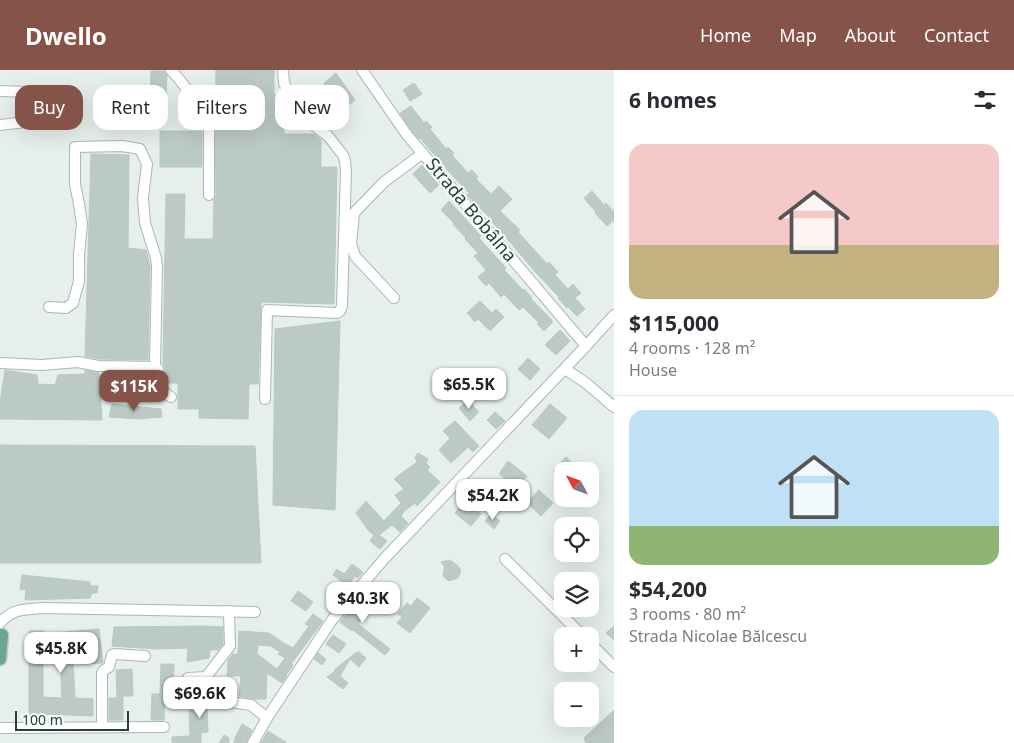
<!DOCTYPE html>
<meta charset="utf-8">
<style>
:root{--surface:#fff;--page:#f7f7f7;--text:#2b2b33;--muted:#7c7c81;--line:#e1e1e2;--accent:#855347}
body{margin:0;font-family:"Noto Sans",sans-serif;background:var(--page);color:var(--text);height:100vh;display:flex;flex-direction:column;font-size:19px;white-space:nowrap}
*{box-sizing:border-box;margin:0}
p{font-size:16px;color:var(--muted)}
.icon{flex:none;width:28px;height:28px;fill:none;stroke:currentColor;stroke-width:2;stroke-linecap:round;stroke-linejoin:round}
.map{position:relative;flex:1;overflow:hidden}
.details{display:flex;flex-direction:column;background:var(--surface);width:400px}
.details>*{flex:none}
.top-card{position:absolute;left:15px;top:15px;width:475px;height:45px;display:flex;gap:10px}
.needle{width:32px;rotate:311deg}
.fabs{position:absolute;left:554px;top:392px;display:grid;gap:10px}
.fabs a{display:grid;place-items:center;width:45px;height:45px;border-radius:10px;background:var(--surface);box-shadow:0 5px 20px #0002;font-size:25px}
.scale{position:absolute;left:15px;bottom:12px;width:114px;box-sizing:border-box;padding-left:5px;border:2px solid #24423a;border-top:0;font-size:14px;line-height:18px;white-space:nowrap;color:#24423a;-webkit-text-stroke:4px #f7fbf9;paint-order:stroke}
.price{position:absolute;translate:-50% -42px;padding:0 11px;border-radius:10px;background:#fff;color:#222;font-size:16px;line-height:32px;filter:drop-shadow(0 1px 2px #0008)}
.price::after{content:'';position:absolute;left:50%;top:30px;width:15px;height:11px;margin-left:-8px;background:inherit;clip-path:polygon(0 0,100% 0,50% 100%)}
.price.current{background:var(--accent);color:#fff}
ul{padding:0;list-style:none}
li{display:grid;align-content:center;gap:10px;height:265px;padding:0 15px}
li+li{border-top:1px solid var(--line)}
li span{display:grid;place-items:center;height:155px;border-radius:15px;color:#555}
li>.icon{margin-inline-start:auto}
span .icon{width:90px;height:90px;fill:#fffc;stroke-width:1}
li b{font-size:21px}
h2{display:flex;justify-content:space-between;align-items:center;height:60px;padding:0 15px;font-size:21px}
.chip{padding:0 18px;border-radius:15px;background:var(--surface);box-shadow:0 5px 20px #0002;font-size:18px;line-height:45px}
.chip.current{background:var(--accent);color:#fff}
header{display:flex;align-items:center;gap:30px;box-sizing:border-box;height:70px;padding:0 25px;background:var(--accent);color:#fff}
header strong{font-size:24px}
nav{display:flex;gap:28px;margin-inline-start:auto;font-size:18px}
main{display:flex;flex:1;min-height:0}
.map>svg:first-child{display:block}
.building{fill:#bbcac4;stroke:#b8c9c2;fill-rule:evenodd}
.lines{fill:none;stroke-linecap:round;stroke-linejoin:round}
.minor-casing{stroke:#a8b8b2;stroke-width:12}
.major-casing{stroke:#c2cac8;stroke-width:15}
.minor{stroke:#fff;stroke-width:10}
.major{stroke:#6aa596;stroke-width:12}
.labels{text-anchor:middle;stroke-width:4;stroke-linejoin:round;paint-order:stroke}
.street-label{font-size:18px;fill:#24423a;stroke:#f7fbf9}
</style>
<header>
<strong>Dwello</strong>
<nav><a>Home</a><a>Map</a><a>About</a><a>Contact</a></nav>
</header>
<main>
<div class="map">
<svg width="614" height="673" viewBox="0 0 614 673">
<rect width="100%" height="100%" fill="#e6efeb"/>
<!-- building -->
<g class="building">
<polygon points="216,0 274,0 274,25 282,25 284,30 284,64 314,64 321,70 321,97 337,97 334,234 261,232 258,314 249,314 248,349 199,348 199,339 178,339 178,313 167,313 165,298 163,294 166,124 185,124 184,169 213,169 214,130 216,125 215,54"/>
<polygon points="151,1 164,1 167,5 165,49 150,48"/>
<polygon points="336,3 355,30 343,40 324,13"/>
<polygon points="414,13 422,24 410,31 403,20"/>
<polygon points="411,36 424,53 426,51 432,57 430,59 446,79 448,77 454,83 452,85 468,103 472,100 478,107 476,109 491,124 499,116 512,129 500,141 520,160 518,162 547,194 549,192 558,202 555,205 568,219 573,214 581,223 575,228 585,239 577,246 568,237 567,238 558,228 559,227 537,204 504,165 492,152 493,151 467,125 469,123 449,102 420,68 419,69 412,61 400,43"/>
<rect x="160" y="61" width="42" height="36"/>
<polygon points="91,84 129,85 128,178 146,180 150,197 148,290 99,289 85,286"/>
<polygon points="422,95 439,115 430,123 413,104"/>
<polygon points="592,121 604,135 606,133 614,142 614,150 607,156 595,143 596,142 584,128"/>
<polygon points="449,131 481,166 479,168 506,198 504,200 523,220 524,219 532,228 531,229 552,250 552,253 544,261 537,254 539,253 523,237 519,240 504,224 501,227 489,213 486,216 478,207 486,200 474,186 478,183 465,169 466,168 453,154 454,153 441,140"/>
<polygon points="480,231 492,243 496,239 504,247 490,261 478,249 475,252 467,243"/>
<polygon points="340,251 335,440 273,435 275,259"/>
<polygon points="560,260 570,271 556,285 545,275"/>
<polygon points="528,288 540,299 530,310 518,299"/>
<polygon points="5,300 37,305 38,314 55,315 58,305 85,304 85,300 99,303 102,350 0,349 0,332"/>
<polygon points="468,330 479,342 470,351 459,338"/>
<polygon points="112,334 161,339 162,347 138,349 109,347"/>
<polygon points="550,334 567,348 549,369 532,355"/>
<polygon points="495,342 505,351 496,359 487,350"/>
<polygon points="455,351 479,376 473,382 468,377 451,393 439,380 450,368 443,361"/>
<polygon points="0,375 255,376 261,493 0,493"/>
<polygon points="418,383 428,389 426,393 430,397 427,400 440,412 417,436 415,433 402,443 403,444 401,446 408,453 400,462 392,455 379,465 387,471 380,479 370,471 374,465 368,460 356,443 366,431 384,451 401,433 395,425 404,419 394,409 417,392 415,387"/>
<polygon points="566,387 581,401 562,401 562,409 553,401"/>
<polygon points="508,391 527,406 517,418 499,404"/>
<polygon points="539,420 553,433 541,446 527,433"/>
<polygon points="464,431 481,444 471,456 455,443"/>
<polygon points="491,444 500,451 494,459 485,451"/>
<polygon points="450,490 457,495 461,501 458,508 449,511 443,506 444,501 444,496 441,492"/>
<polygon points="352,494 363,502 358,508 355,506 348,516 333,505 337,499 344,504"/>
<polygon points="22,505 90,512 90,516 98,516 97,523 92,523 90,528 25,530 26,519 20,520"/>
<polygon points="298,521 313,532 306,541 291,531"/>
<polygon points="364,527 375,536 369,543 367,541 358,554 390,579 385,585 353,560 352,561 340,552 353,537 355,538"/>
<polygon points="417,528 430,538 410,563 397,553 402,547 398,544 407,533 411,536"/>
<path d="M313 544 323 551 291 594 293 595 286 605 287 606 282 613 267 603 266 629H254L239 626 241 606H227L228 590 233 584H238L239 561 269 563 285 574 293 578 309 556 305 554ZM258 575 271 576 280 582 278 584 285 588 277 599 257 584Z"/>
<polygon points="203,556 223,557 223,574 218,580 210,580 209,588 187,592 188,578 157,579 112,576 114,557"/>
<polygon points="614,556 614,570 606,563"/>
<polygon points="99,559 103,592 102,593 82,594 82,572 43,575 43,627 62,628 60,591 73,591 75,628 93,629 93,646 43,644 43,649 29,649 29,561 43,561 43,564"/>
<polygon points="333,565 346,574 339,583 326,574"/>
<polygon points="359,582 366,588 359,597 350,589 340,606 348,613 343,619 327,607 335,601 334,600 349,588 355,583"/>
<polygon points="318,583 326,589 322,595 314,589"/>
<polygon points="161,594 174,594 173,624 160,624"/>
<polygon points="132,599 133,626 123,626 123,650 109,650 109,628 117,628 116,600"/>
<polygon points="152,624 165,624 164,650 151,650"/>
<polygon points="222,624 223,633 226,638 207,638 208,662 201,663 201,673 172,673 172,667 190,666 189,640 201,640 200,625"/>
<polygon points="614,640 614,673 586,673 584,668"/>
<polygon points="242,654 252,660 246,673 234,673 235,668"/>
<polygon points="268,661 287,673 261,673"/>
<polygon points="224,665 229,668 229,673 219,673"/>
</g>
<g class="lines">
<!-- minor casing -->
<g class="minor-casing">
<g id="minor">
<polyline points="171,0 179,9 206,45 209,58 209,125"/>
<polyline points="362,0 407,65 586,276"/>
<polyline points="0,21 29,22 25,52 0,55"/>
<polyline points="394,228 355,186 351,174 354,143 384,112 423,83"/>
<path d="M49 237 66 238 73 233 79 211V185L82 154 79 134 75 114V77L122 76 140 79 147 94 143 128 145 153 156 188 157 197 155 297 158 299C160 311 159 321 171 327"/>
<polyline points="0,293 42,295 78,292 98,296 155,297"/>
<polyline points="565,299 586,313 614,337"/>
<polyline points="265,329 267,240 337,243 340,241 342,236 346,101 345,91 343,85 328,66 299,44 284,13 283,0"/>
<polyline points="505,489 583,566"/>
<path d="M0 553C13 538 24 540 43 538L255 542"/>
<polyline points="590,573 614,597"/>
<polyline points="188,608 206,607 230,576 229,541"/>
<polyline points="228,617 230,632 251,635 267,648"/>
<polyline points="102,657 102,603 104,600 109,597 112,585 114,584 145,586"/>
<polyline points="0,658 164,657"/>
<polyline points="253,673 267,648 332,550 384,489 586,276 614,245"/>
</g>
</g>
<!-- major casing -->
<g class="major-casing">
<polyline id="major" points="0,589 2,565"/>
</g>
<!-- minor -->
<use href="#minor" class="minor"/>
<!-- major -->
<use href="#major" class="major"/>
</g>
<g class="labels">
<!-- street labels -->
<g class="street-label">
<text transform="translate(471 140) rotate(50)" y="6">Strada Bobâlna</text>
</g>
</g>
</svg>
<div class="fabs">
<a><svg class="needle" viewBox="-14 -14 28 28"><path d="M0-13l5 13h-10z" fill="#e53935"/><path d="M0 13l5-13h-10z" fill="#7c7c81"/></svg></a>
<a><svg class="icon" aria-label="locate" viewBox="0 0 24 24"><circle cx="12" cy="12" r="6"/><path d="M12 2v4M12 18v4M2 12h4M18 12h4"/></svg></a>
<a><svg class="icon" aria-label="layers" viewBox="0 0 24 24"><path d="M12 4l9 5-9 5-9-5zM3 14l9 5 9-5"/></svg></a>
<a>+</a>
<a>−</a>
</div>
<div class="scale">100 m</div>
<b class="price" style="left:469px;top:340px">$65.5K</b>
<b class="price current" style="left:134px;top:342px">$115K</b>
<b class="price" style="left:493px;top:451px">$54.2K</b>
<b class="price" style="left:363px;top:554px">$40.3K</b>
<b class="price" style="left:61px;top:604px">$45.8K</b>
<b class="price" style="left:200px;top:649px">$69.6K</b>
<div class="top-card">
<a class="chip current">Buy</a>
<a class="chip">Rent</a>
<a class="chip">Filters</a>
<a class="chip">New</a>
</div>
</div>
<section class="details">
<h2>6 homes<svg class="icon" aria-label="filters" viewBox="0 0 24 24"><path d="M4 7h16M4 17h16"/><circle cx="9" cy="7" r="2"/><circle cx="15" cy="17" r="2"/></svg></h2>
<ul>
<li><span style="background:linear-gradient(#f6c9c9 65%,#c2b280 0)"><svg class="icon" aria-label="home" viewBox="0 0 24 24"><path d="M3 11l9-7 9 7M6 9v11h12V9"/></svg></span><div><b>$115,000</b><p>4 rooms · 128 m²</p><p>House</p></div></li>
<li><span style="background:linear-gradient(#bfe0f5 75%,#8fb573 0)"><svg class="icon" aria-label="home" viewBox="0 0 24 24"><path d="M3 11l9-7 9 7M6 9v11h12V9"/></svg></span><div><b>$54,200</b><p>3 rooms · 80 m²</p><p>Strada Nicolae Bălcescu</p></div></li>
</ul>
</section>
</main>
